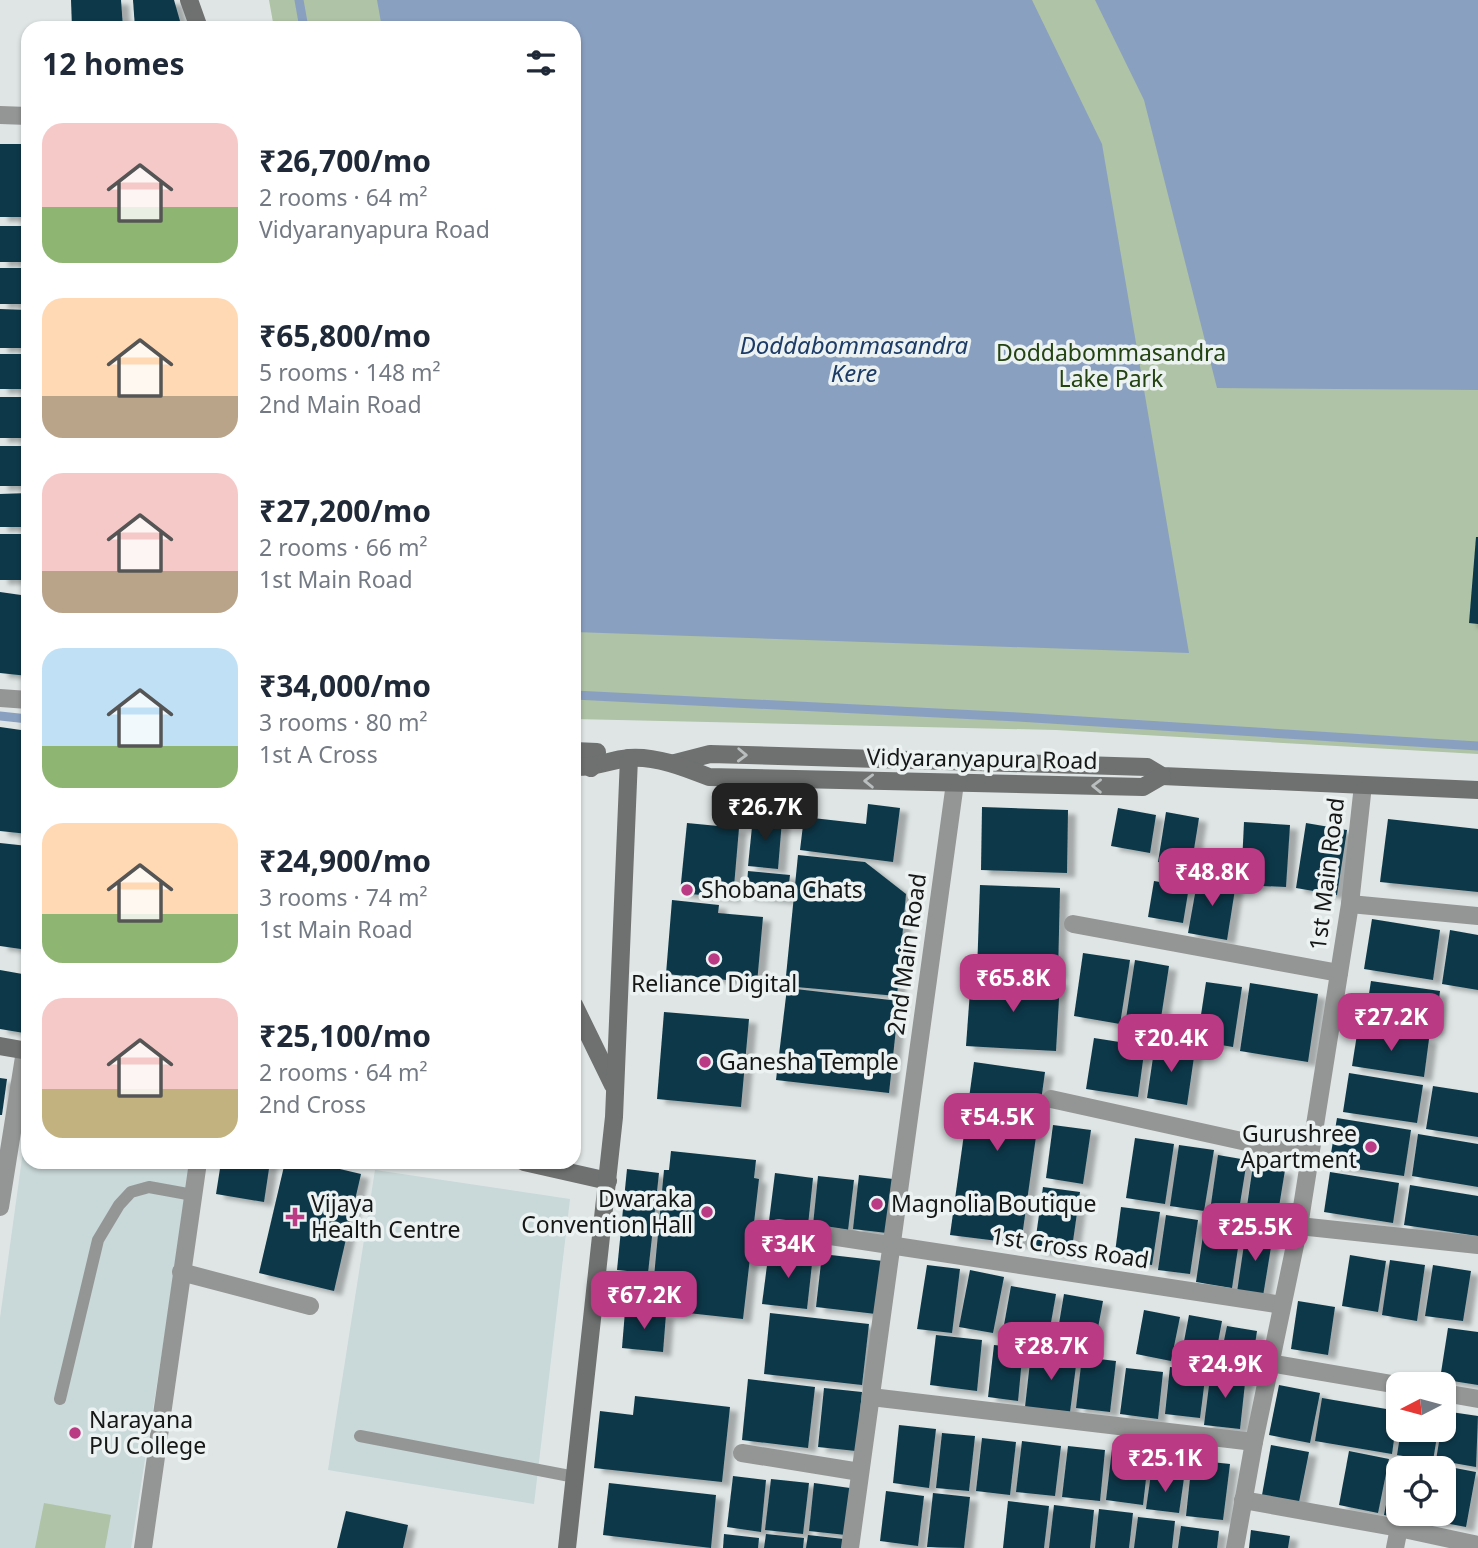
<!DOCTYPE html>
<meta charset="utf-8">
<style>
:root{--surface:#fff;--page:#f2f2f3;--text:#1f2937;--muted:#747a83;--accent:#bb3a84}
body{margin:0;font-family:"Noto Sans",sans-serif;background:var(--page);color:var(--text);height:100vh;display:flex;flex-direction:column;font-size:26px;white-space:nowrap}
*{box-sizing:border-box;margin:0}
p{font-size:23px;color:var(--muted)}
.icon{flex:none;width:38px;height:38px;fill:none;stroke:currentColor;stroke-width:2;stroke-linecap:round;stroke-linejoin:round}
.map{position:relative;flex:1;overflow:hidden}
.panel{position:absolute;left:21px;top:21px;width:560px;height:1148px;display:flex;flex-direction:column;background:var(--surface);border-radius:21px;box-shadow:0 2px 5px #0004}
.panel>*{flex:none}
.needle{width:46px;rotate:264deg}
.buttons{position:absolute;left:1386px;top:1372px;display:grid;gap:14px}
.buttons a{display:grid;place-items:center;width:70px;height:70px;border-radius:14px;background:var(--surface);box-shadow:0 2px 5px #0004;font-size:35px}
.price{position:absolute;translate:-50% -60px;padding:0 16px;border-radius:14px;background:var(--accent);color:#fff;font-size:23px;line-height:46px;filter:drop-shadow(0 2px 4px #0008)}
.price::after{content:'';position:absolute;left:50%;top:42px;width:21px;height:16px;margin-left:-10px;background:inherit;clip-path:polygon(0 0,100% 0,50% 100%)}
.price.on{background:#222;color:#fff}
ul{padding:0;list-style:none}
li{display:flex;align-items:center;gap:21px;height:175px;padding:0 21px}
li span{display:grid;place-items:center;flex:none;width:196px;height:140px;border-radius:21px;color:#555}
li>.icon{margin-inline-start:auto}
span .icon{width:84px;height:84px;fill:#fffc;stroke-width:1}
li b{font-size:30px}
h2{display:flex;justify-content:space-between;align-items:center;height:84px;padding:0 21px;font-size:30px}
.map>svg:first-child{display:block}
.built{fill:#c9d8d8}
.green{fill:#afc3a6}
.water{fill:#8aa0c0}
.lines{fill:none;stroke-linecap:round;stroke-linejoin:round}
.stream{stroke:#8aa0c0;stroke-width:9}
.building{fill:#0c3848;filter:url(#shadow)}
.lane{stroke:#949695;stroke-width:12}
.street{stroke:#949695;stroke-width:18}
.secondary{stroke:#6e7170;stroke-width:18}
.oneway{stroke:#babebe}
.poi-dot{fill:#bb3a84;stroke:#ecf2f2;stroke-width:2.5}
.labels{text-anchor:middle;stroke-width:7;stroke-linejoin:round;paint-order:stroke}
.park-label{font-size:23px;fill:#244312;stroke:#ecf2f2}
.street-label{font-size:23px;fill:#161717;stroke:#ecf2f2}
.poi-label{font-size:23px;fill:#161717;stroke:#ecf2f2;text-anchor:start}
.water-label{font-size:24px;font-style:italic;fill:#1d3b67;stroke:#ecf2f2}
</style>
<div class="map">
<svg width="1478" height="1548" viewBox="0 0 1478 1548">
<defs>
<filter id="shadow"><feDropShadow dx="8" dy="4.5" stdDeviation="2" flood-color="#0004"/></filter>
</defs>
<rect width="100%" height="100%" fill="#dfe5e5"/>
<!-- built -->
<g class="built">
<polygon points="28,1115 28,1162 192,1162 131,1548 0,1548 0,1318"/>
<polygon points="375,1170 570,1199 534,1504 328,1470"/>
</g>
<!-- green -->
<g class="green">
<polygon points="269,0 1478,0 1478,754 1056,730 574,719 574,28 274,28"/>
<polygon points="44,1503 111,1515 105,1548 35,1548"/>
</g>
<!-- water -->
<g class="water">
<polygon points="377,0 1032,0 1102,144 1189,653 574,632 574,28 382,28"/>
<polygon points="1095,0 1478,0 1478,390 1217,388 1144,100"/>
</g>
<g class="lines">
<!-- stream -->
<g class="stream">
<polyline points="299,0 304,28"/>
<polyline points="574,695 1018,717 1478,746"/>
<polyline points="0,716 28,719"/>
</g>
</g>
<!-- building -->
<g class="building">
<polygon points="71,0 121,0 123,28 72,28"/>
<polygon points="133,0 174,0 182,28 135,28"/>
<rect x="0" y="144" width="28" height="73"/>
<rect x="0" y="226" width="28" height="36"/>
<rect x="0" y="268" width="28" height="36"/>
<polygon points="0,309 28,310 28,348 0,348"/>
<rect x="0" y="354" width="28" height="35"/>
<rect x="0" y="397" width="28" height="41"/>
<rect x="0" y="446" width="28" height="40"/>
<polygon points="28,493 28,527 0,527 0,494"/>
<rect x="0" y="534" width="28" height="46"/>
<polygon points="1476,537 1478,537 1478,624 1469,623"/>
<polygon points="0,592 28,596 28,676 0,673"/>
<polygon points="0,727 28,731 28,834 0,831"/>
<polygon points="868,804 900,808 893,862 800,850 804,817 866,824"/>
<polygon points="982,807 1068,810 1067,873 981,870"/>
<polygon points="1118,808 1156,815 1150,853 1111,846"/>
<polygon points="1166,812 1199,818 1191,868 1158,862"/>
<polygon points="753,817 782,820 778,869 748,866"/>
<polygon points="1388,819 1478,829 1478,892 1380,882"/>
<polygon points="1244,822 1290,825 1286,887 1241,885"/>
<polygon points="687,823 739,828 733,898 680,893"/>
<polygon points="1306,823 1347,830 1337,895 1296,888"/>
<polygon points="0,843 28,846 28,950 0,946"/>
<polygon points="798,855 865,862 906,894 897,996 785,986"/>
<polygon points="748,871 790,875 787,900 746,896"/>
<polygon points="1198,877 1236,883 1227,940 1188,933"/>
<polygon points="1154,881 1189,887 1183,923 1148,917"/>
<polygon points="980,885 1060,888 1058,974 977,972"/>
<polygon points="672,900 719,905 718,913 763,917 757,983 666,974"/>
<polygon points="1372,919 1440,930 1433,980 1364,969"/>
<polygon points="1450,930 1478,935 1478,990 1442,984"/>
<polygon points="1083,953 1130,960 1120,1024 1074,1016"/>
<polygon points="1135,960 1169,966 1159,1031 1125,1025"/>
<polygon points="0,970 28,975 28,1006 24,1033 0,1029"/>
<polygon points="971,977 1060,982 1056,1051 966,1046"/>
<polygon points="1371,981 1440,991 1435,1030 1365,1019"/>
<polygon points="1206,982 1242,987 1233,1047 1197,1041"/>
<polygon points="1250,983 1318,994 1308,1062 1240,1051"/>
<polygon points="787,988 899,1001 889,1093 776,1080"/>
<polygon points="664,1012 749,1019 741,1107 657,1099"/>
<polygon points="1358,1028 1429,1039 1424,1077 1352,1066"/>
<polygon points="1094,1038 1145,1046 1138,1097 1086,1089"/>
<polygon points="1155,1044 1195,1050 1187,1105 1147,1098"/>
<polygon points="974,1062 1045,1072 1021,1244 950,1235"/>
<polygon points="1349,1073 1423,1085 1417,1123 1343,1112"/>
<polygon points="0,1078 7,1079 2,1115 0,1115"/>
<polygon points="1433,1086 1478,1093 1478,1137 1426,1129"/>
<polygon points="1337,1118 1411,1130 1404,1176 1329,1165"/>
<polygon points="1053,1125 1091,1130 1083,1184 1046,1178"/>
<polygon points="1418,1134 1478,1144 1478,1187 1412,1176"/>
<polygon points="1135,1138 1174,1144 1165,1204 1126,1198"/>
<polygon points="1179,1145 1214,1150 1204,1211 1170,1206"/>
<polygon points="671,1151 756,1160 754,1178 759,1179 743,1319 651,1309 664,1170 669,1170"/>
<polygon points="1218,1155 1247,1160 1238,1216 1210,1211"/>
<polygon points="221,1162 270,1162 264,1202 216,1194"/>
<polygon points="285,1162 310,1162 361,1174 334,1291 259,1273"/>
<polygon points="1253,1165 1285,1170 1276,1225 1245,1220"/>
<polygon points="627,1169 659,1173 648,1273 617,1270"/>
<polygon points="1330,1172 1399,1183 1393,1223 1324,1212"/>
<polygon points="775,1173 813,1178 808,1225 769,1221"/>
<polygon points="859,1175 893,1179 887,1233 853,1229"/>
<polygon points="818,1176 854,1180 848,1230 813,1225"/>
<polygon points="1410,1185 1478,1196 1478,1236 1404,1225"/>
<polygon points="1043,1187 1080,1192 1071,1255 1034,1250"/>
<polygon points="1121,1207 1160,1212 1152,1265 1114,1260"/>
<polygon points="1166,1215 1198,1220 1190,1274 1158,1270"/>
<polygon points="1205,1222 1241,1228 1232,1288 1196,1282"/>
<polygon points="1246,1231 1273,1235 1263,1296 1237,1292"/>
<polygon points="769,1250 813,1255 807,1309 762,1304"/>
<polygon points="822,1254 883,1261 876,1314 816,1307"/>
<polygon points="1350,1255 1386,1261 1378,1312 1342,1306"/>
<polygon points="1390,1260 1425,1265 1417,1321 1382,1315"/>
<polygon points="927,1265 960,1269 952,1333 917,1329"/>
<polygon points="1433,1265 1471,1271 1463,1321 1425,1316"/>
<polygon points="970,1270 1004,1277 993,1333 959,1327"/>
<polygon points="1011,1286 1056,1294 1047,1345 1002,1336"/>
<polygon points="1064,1294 1103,1301 1093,1354 1055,1347"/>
<polygon points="1298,1301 1335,1307 1328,1355 1291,1349"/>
<polygon points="1144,1310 1180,1317 1171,1361 1136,1354"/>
<polygon points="625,1311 666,1314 663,1352 622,1348"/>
<polygon points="770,1313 869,1324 862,1385 764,1374"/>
<polygon points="1189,1315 1222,1321 1214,1364 1181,1357"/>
<polygon points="1227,1326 1257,1331 1251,1371 1219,1365"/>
<polygon points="1448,1328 1478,1332 1478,1385 1440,1379"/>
<polygon points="936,1335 982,1340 977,1391 930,1385"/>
<polygon points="994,1345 1023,1348 1018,1401 988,1397"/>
<polygon points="1031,1353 1077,1358 1070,1412 1025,1407"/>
<polygon points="1082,1357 1116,1361 1110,1412 1076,1408"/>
<polygon points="1170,1367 1206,1371 1200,1418 1165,1414"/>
<polygon points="1126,1368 1163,1372 1158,1419 1120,1414"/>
<polygon points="1211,1370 1246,1374 1240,1429 1204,1425"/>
<polygon points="748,1379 815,1387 808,1448 742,1440"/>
<polygon points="1279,1385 1320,1393 1310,1443 1269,1435"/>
<polygon points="824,1388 862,1392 856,1451 818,1447"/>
<polygon points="635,1396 730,1407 722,1482 594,1468 600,1411 633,1415"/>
<polygon points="1322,1398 1398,1411 1392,1454 1315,1441"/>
<polygon points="1444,1411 1478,1416 1476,1467 1436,1460 1441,1430 1444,1430"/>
<polygon points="899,1425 936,1429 929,1488 893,1483"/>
<polygon points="1401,1430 1438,1430 1433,1461 1397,1455"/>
<polygon points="942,1433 975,1436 969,1491 936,1488"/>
<polygon points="982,1438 1016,1442 1010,1495 976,1491"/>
<polygon points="1022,1441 1061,1446 1055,1496 1016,1492"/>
<polygon points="1271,1445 1309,1452 1299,1502 1262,1495"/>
<polygon points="1068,1446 1105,1450 1100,1501 1062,1497"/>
<polygon points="1112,1449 1149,1453 1143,1505 1106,1500"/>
<polygon points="1349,1451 1389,1459 1378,1513 1339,1505"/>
<polygon points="1192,1460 1230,1464 1223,1520 1186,1516"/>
<polygon points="1394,1463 1413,1467 1398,1468 1398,1514 1419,1514 1417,1522 1384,1515"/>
<polygon points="1434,1464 1476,1472 1466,1527 1424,1519 1425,1514 1444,1514 1444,1468 1433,1468"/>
<polygon points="1151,1474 1184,1478 1179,1513 1146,1509"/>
<polygon points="733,1476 766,1480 761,1532 727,1527"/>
<polygon points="771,1479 809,1483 803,1534 765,1530"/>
<polygon points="609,1483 716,1495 711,1548 603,1535"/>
<polygon points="814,1483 850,1488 846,1535 809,1531"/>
<polygon points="886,1491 924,1496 918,1546 880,1541"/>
<polygon points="933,1493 970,1497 964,1548 927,1547"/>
<polygon points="1008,1501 1049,1506 1044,1548 1003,1548"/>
<polygon points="1054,1505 1094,1510 1090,1548 1049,1548"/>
<polygon points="1099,1509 1133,1513 1129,1548 1095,1548"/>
<polygon points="346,1511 408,1525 403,1548 337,1548"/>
<polygon points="1138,1517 1175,1521 1172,1548 1134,1548"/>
<polygon points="1181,1526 1219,1531 1217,1548 1178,1548"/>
<polygon points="1251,1530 1290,1536 1288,1548 1249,1548"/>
<polygon points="724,1534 759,1538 758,1548 723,1548"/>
<polygon points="766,1534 804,1538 803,1548 764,1548"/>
<polygon points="808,1535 844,1539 843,1548 806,1548"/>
</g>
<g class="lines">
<!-- lane -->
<g class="lane">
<polyline points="60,1399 98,1240 119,1205 131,1192 149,1187 193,1195"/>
<polyline points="360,1436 575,1477"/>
</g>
<!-- street -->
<g class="street">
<polyline points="0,115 28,116"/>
<polyline points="0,698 28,700"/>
<polyline points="1350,904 1478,916"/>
<polyline points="1073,924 1339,973"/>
<polyline points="1051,1099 1310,1156"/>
<polyline points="0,1207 25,1051"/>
<polyline points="1299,1226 1478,1245"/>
<polyline points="778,1228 1282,1305"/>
<polyline points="181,1272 310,1306"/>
<polyline points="1270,1363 1398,1385"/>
<polyline points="1444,1393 1478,1399"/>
<polyline points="871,1397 1254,1442"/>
<polyline points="742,1453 860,1472"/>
<polyline points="1243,1500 1399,1528 1478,1545"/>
<polyline points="143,1548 198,1162"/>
<polyline points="850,1548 955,783"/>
<polyline points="1235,1548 1254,1442 1299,1226 1350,904 1363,785"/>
<polyline points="1395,1548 1399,1528"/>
</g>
<!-- secondary -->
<g class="secondary">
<polyline points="189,0 199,28"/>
<polyline points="574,751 597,752 591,768"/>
<polyline points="675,763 710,754 1147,767 1162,776 1478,790"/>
<path d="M574 767C595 768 609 760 629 758 656 756 684 767 709 777L1143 787 1162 776"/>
<polyline points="574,1005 613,1085"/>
<polyline points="0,1046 28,1051"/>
<polyline points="524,1162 608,1181"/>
<polyline points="567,1548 614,1117 629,758"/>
</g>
</g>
<!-- one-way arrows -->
<defs><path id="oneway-chevron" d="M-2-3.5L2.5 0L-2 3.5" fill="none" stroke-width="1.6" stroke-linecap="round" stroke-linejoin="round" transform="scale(1.75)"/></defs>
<g class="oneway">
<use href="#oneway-chevron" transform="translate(742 755) rotate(2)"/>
<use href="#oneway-chevron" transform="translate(869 781) rotate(-179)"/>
<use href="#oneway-chevron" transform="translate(1097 786) rotate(-179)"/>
</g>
<!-- markers -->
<g class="poi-dot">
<circle cx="687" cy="890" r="7"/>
<circle cx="714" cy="959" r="7"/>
<circle cx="705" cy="1062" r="7"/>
<circle cx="1371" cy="1147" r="7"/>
<circle cx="877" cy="1204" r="7"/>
<circle cx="707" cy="1212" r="7"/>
<path d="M291.5 1206.5h7v7h7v7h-7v7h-7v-7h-7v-7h7z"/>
<circle cx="75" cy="1433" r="7"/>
</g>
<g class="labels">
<!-- park labels -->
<g class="park-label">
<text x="1111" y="361">Doddabommasandra<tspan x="1111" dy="26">Lake Park</tspan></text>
</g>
<!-- street labels -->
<g class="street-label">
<text transform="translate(982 759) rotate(1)" y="8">Vidyaranyapura Road</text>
<text transform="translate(1327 874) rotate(-83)" y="8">1st Main Road</text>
<text transform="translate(907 954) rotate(-82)" y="8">2nd Main Road</text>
<text transform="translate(1070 1248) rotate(9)" y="8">1st Cross Road</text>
</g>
<!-- poi labels -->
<g class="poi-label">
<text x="701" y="898">Shobana Chats</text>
<text x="714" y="992" text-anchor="middle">Reliance Digital</text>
<text x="719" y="1070">Ganesha Temple</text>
<text x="1357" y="1142" text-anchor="end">Gurushree<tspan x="1357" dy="26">Apartment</tspan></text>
<text x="693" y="1207" text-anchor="end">Dwaraka<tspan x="693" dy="26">Convention Hall</tspan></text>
<text x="311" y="1212">Vijaya<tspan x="311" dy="26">Health Centre</tspan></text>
<text x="891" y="1212">Magnolia Boutique</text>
<text x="89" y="1428">Narayana<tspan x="89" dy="26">PU College</tspan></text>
</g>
<!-- water labels -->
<g class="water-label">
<text x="854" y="354">Doddabommasandra<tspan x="854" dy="28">Kere</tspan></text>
</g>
</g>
</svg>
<div class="buttons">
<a><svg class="needle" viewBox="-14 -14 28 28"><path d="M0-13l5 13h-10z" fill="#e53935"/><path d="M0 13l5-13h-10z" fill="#747a83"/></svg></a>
<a><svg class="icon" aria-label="locate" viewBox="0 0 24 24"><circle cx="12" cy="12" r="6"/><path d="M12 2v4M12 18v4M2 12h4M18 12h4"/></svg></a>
</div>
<b class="price on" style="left:765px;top:843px">₹26.7K</b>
<b class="price" style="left:1212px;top:908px">₹48.8K</b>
<b class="price" style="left:1013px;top:1014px">₹65.8K</b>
<b class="price" style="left:1391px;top:1053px">₹27.2K</b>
<b class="price" style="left:1171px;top:1074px">₹20.4K</b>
<b class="price" style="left:997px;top:1153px">₹54.5K</b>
<b class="price" style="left:1255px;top:1263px">₹25.5K</b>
<b class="price" style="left:788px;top:1280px">₹34K</b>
<b class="price" style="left:644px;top:1331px">₹67.2K</b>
<b class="price" style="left:1051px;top:1382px">₹28.7K</b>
<b class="price" style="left:1225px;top:1400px">₹24.9K</b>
<b class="price" style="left:1165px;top:1494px">₹25.1K</b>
<section class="panel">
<h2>12 homes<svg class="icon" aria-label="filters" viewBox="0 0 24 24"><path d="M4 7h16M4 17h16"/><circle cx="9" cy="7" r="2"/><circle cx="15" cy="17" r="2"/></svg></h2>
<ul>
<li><span style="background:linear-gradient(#f6c9c9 60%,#8fb573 0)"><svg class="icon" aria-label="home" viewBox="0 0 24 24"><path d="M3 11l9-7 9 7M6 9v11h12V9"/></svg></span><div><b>₹26,700/mo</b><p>2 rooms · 64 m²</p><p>Vidyaranyapura Road</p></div></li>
<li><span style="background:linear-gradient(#ffd9b3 70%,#b9a48a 0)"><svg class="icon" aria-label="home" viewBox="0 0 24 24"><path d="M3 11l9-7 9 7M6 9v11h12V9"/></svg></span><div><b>₹65,800/mo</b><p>5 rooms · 148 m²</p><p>2nd Main Road</p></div></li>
<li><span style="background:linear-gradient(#f6c9c9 70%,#b9a48a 0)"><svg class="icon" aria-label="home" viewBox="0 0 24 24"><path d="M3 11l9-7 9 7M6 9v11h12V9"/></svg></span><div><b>₹27,200/mo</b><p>2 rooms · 66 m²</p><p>1st Main Road</p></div></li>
<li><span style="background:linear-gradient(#bfe0f5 70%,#8fb573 0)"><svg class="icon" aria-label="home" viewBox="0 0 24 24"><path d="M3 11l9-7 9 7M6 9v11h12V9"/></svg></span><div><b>₹34,000/mo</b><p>3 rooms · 80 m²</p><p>1st A Cross</p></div></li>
<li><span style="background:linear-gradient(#ffd9b3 65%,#8fb573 0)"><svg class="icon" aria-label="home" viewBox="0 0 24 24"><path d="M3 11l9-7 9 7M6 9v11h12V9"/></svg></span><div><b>₹24,900/mo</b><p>3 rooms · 74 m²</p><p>1st Main Road</p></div></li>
<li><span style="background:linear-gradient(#f6c9c9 65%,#c2b280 0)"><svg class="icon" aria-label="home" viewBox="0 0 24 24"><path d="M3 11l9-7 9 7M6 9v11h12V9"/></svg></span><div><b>₹25,100/mo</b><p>2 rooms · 64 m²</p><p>2nd Cross</p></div></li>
</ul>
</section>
</div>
